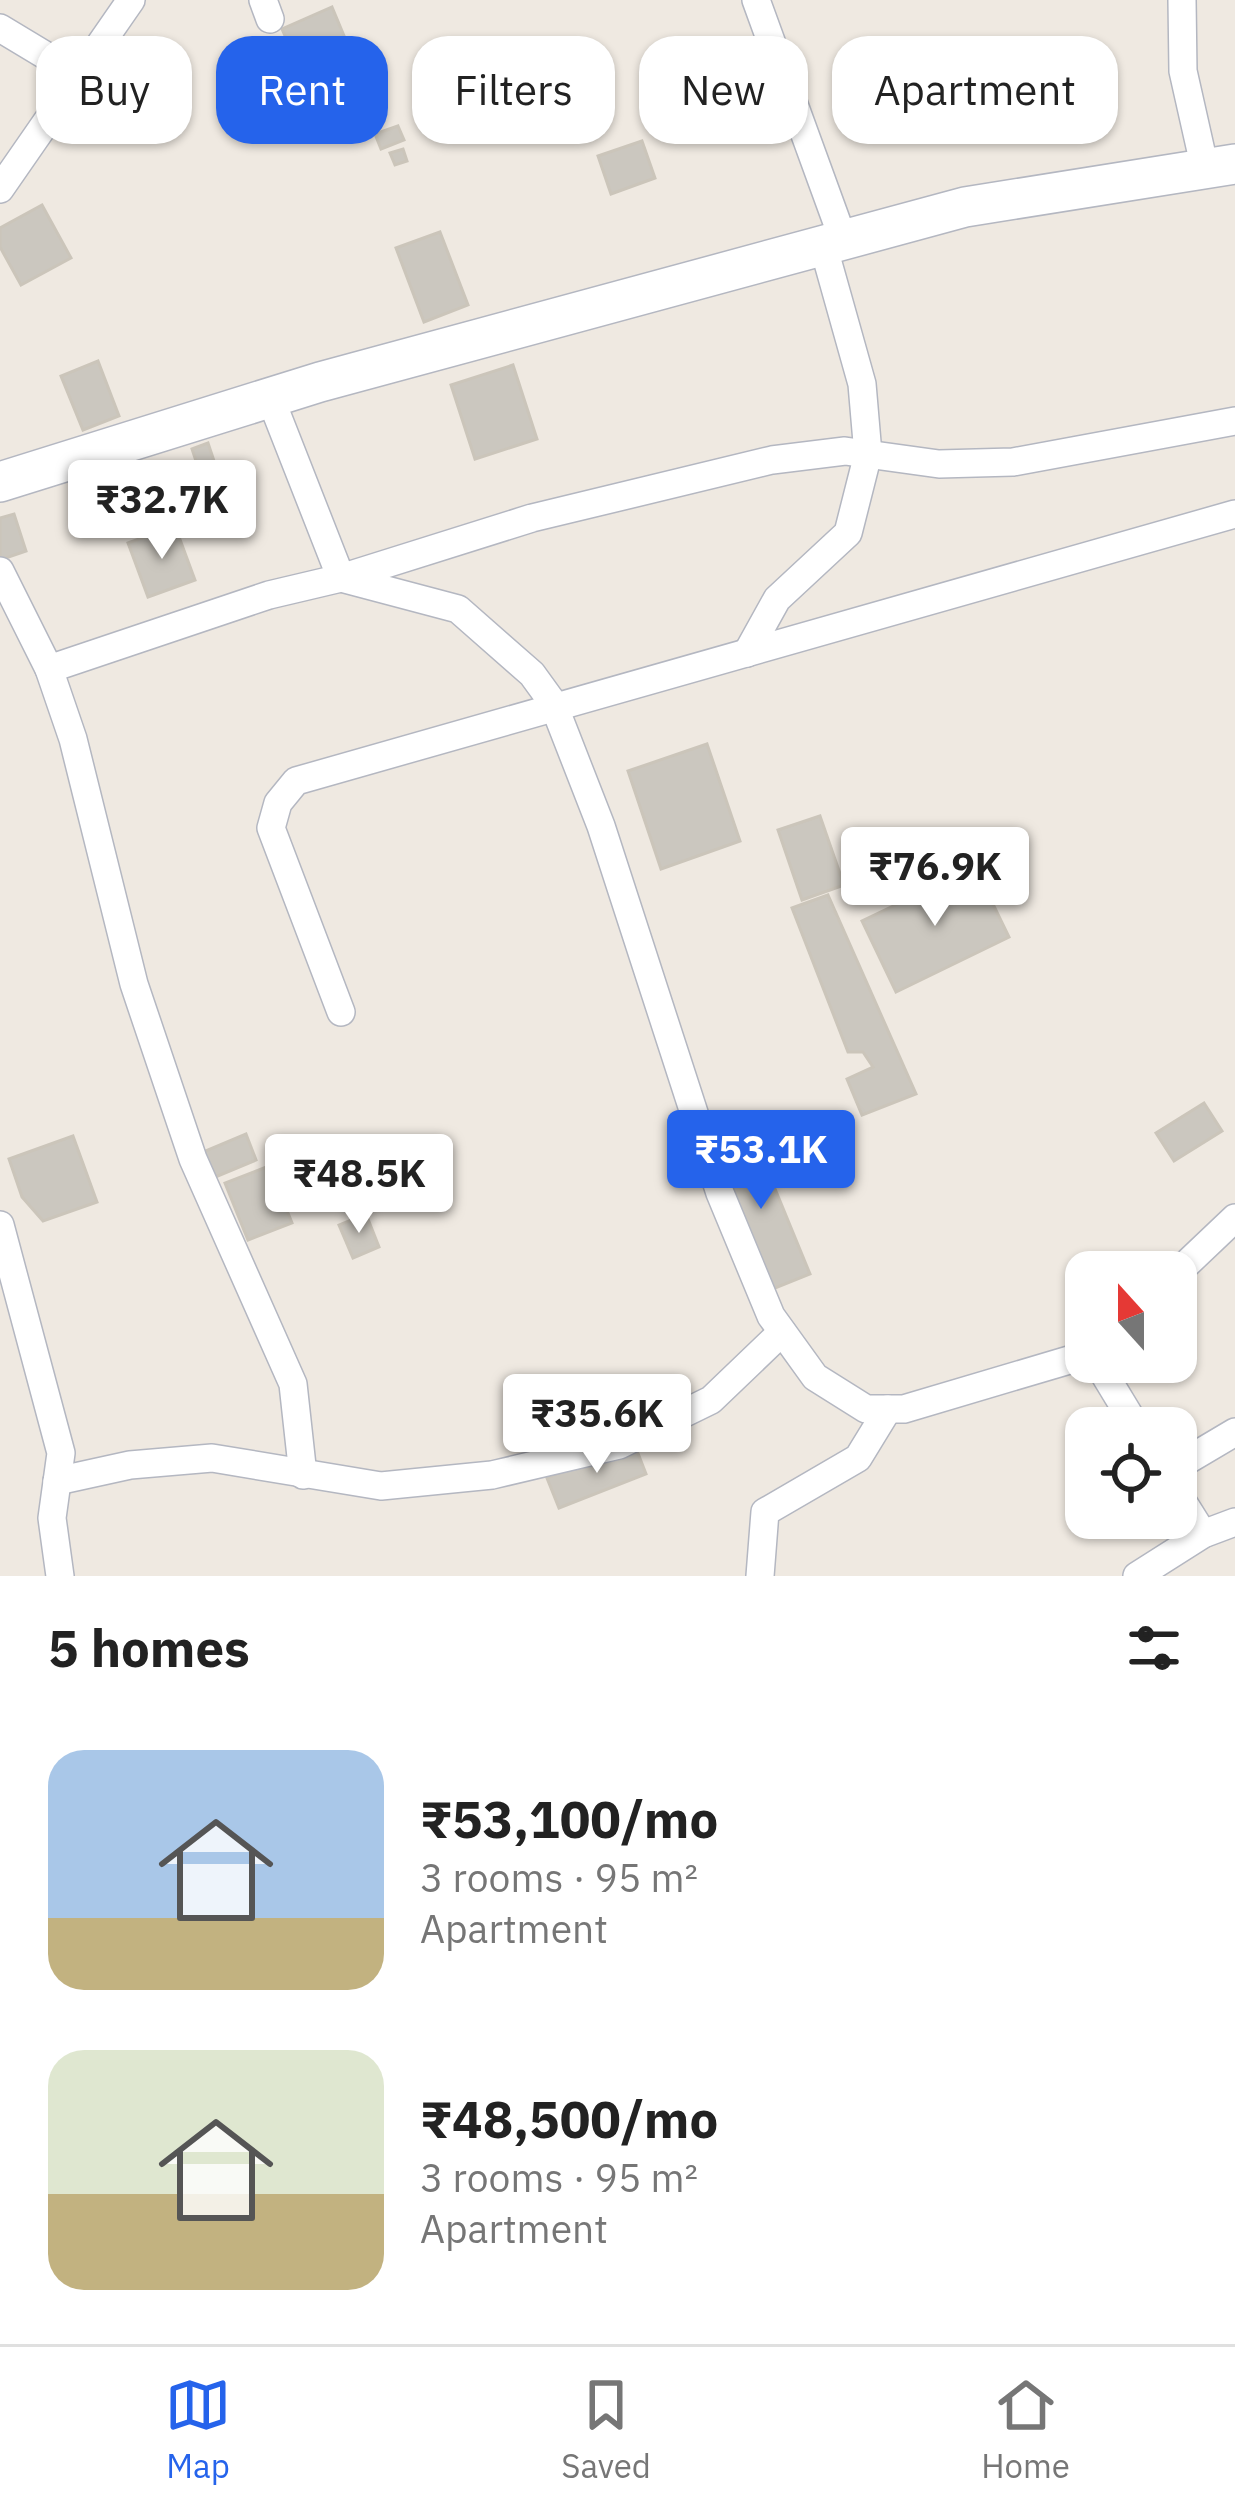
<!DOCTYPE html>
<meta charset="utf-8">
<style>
:root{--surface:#fff;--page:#f6f6f6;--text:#222;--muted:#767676;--line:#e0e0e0;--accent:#2563eb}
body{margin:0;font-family:"IBM Plex Sans",sans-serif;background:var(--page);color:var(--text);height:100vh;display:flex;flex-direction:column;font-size:45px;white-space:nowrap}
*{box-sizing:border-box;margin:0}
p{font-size:39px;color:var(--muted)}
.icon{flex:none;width:66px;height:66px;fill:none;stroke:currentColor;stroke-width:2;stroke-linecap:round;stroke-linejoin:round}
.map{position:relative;height:1576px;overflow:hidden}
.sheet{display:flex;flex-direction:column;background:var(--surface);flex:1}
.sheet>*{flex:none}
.top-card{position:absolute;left:36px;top:36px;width:1164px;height:108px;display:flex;gap:24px}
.needle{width:78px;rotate:339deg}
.tools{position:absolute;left:1065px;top:1251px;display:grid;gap:24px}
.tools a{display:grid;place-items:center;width:132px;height:132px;border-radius:24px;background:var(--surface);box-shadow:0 3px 9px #0004;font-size:60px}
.price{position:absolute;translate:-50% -102px;padding:0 27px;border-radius:12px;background:#fff;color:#222;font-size:39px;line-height:78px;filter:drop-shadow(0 3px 6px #0008)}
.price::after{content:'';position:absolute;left:50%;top:72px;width:36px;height:27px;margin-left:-18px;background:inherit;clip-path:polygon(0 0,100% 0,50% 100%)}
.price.current{background:var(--accent);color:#fff}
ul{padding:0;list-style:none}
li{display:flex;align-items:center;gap:36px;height:300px;padding:0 48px}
li span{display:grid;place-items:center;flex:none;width:336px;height:240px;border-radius:36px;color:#555}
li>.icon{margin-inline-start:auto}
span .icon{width:144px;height:144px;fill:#fffc;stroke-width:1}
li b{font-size:51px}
h2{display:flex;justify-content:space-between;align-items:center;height:144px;padding:0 48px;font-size:51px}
.chip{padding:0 42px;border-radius:36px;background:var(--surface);box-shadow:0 3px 9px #0004;font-size:42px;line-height:108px}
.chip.current{background:var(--accent);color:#fff}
.menu{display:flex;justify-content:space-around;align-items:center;height:168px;border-top:3px solid var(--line);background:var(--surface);font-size:33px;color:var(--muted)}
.menu a{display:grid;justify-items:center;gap:6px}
.menu .current{color:var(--accent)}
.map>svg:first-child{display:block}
.building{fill:#cbc7bf;stroke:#cbc5ba;stroke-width:3}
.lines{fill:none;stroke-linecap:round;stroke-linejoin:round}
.street-casing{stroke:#b4b7c1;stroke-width:30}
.secondary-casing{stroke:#b4b7c1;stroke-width:42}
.street{stroke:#fff;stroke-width:27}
.secondary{stroke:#fff;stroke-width:39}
</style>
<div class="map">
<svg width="1235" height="1576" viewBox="0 0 1235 1576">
<rect width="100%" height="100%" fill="#efe9e1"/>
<!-- building -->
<g class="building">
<polygon points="332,7 352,55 303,76 282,29"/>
<polygon points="398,126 404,140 381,149 375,134"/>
<polygon points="642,141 655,178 611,194 598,156"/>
<polygon points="403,149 407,161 395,165 390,153"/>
<polygon points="42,205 71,258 21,285 0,247 0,228"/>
<polygon points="440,232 468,305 424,322 396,248"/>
<polygon points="98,361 119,416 83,430 61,376"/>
<polygon points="513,365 537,439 475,459 451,385"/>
<polygon points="208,443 216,467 227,464 234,484 194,497 184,469 196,461 192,449"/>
<polygon points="14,514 26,551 0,560 0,518"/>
<polygon points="175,526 195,580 148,597 128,543"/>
<polygon points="707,744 740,841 661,869 628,771"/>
<polygon points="820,816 844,885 802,900 778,830"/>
<polygon points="975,867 1009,937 896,992 862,921"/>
<polygon points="828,895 916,1094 862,1115 847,1079 873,1067 863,1052 848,1052 792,908"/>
<polygon points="1204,1103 1222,1131 1174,1161 1156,1133"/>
<polygon points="752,1133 810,1274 770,1290 713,1148"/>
<polygon points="246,1134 256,1160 213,1178 203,1152"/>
<polygon points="73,1136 97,1202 43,1221 22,1197 9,1159"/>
<polygon points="269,1166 292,1223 248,1240 225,1183"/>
<polygon points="366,1214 379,1247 353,1258 339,1225"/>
<polygon points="634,1443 646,1474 559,1508 547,1478"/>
</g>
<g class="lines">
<!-- street casing -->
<g class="street-casing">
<g id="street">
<polyline points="263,0 270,19"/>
<polyline points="756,0 843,239"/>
<polyline points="1182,0 1183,71 1205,169"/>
<polyline points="0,28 78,75"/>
<polyline points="0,189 131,0"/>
<polyline points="270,397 341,578 458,609 532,674 553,703 601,826 720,1193 771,1316 815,1377 866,1409 904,1409 1086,1355"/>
<polyline points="0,571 49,669 73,739 134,984 193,1159 293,1384 303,1475"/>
<polyline points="747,653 777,599 848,533 868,454 862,384 823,245"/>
<polyline points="49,669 269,595 341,578 532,518 772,460 845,451 939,464 1013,462 1235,421"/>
<polyline points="341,1012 271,828 278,803 296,781 1235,514"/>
<polyline points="0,1225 61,1453 52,1518 60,1576"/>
<polyline points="1176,1274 1235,1218"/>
<polyline points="1097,1362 1137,1428"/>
<polyline points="1176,1467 1235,1432"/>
<polyline points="57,1481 130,1465 212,1458 381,1486 492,1475 619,1445 711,1400 782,1332"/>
<polyline points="1176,1491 1203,1534"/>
<polyline points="760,1576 765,1512 858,1458 888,1409"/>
<polyline points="1137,1576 1203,1534 1235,1522"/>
</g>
</g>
<!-- secondary casing -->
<g class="secondary-casing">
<polyline id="secondary" points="0,482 320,382 965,207 1235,164"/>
</g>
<!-- street -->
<use href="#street" class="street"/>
<!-- secondary -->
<use href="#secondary" class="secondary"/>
</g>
</svg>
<div class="tools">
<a><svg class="needle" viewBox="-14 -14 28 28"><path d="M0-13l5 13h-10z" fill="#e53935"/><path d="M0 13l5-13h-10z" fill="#767676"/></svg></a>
<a><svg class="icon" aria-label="locate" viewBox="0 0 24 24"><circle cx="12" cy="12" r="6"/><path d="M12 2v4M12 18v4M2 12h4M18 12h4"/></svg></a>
</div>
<b class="price" style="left:162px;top:562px">₹32.7K</b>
<b class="price" style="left:935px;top:929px">₹76.9K</b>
<b class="price current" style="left:761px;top:1212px">₹53.1K</b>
<b class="price" style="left:359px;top:1236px">₹48.5K</b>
<b class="price" style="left:597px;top:1476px">₹35.6K</b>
<div class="top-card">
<a class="chip">Buy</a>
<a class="chip current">Rent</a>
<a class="chip">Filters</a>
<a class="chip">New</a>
<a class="chip">Apartment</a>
</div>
</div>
<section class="sheet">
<h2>5 homes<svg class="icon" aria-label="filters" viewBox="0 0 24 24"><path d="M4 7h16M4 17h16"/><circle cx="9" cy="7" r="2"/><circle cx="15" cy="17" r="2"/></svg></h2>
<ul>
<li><span style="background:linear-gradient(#a9c7e8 70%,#c2b280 0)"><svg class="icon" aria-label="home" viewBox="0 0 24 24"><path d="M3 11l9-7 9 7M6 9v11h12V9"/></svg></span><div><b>₹53,100/mo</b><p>3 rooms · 95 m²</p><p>Apartment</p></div></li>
<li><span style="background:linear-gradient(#dfe7d0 60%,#c2b280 0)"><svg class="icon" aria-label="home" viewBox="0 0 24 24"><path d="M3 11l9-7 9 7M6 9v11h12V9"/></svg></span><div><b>₹48,500/mo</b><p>3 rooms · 95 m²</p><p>Apartment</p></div></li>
</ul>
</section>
<nav class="menu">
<a class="current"><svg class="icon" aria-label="map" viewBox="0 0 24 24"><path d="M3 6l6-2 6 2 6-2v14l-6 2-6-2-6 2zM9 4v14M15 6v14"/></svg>Map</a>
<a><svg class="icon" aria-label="saved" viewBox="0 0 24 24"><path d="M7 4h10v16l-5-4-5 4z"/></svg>Saved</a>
<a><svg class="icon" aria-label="home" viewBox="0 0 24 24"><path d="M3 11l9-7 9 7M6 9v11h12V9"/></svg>Home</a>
</nav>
